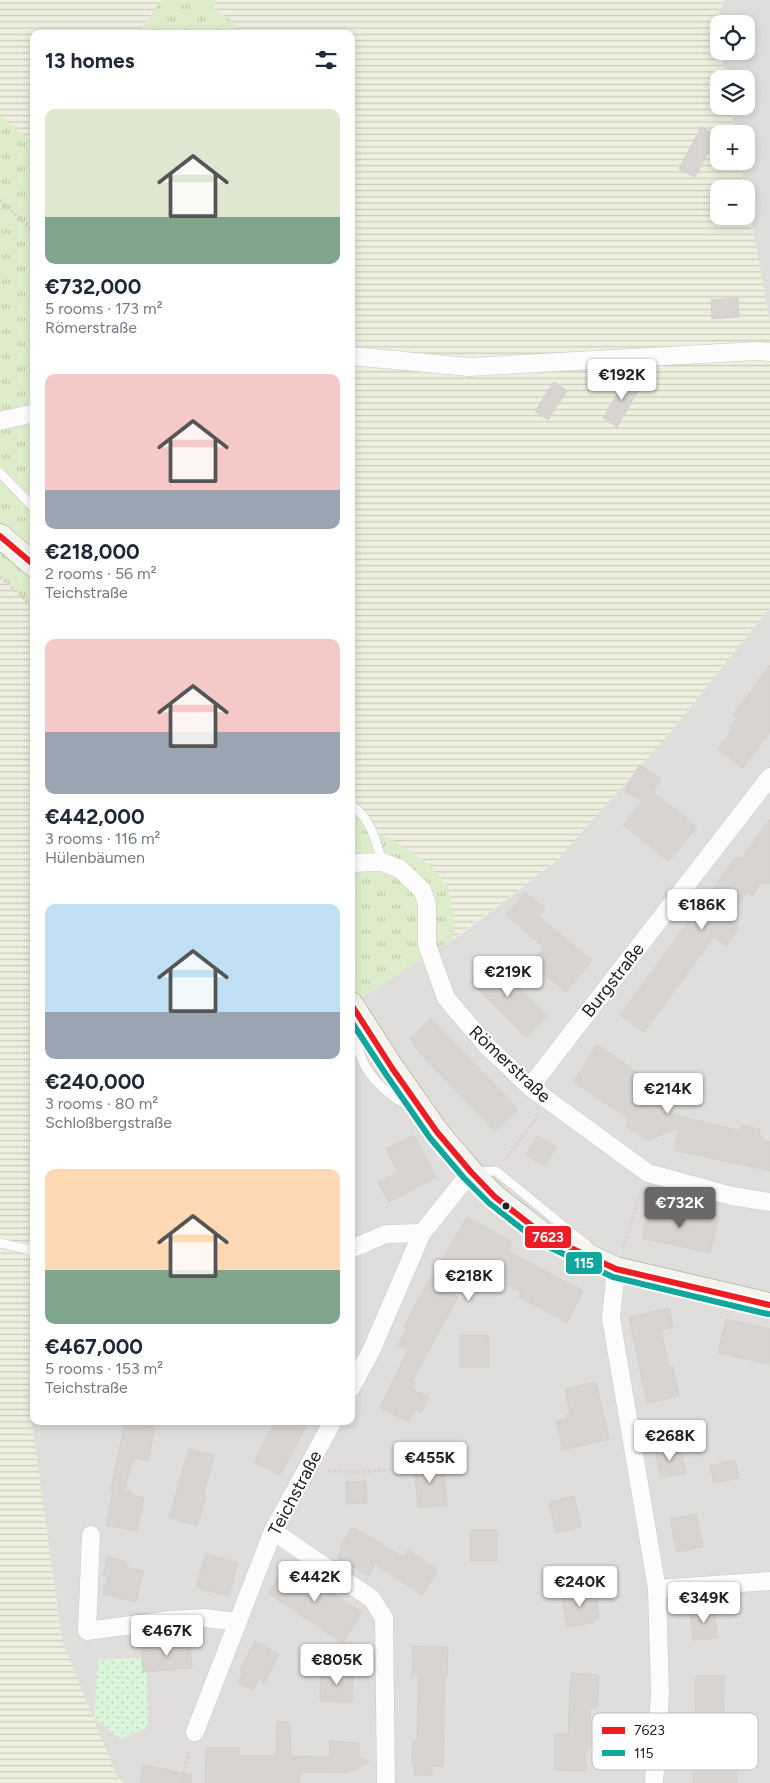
<!DOCTYPE html>
<meta charset="utf-8">
<style>
:root{--surface:#fff;--page:#f2f2f3;--text:#1f2937;--muted:#747a83;--accent:#6a6968}
body{margin:0;font-family:Figtree,sans-serif;background:var(--page);color:var(--text);height:100vh;display:flex;flex-direction:column;font-size:19px;white-space:nowrap}
*{box-sizing:border-box;margin:0}
p{font-size:16px;color:var(--muted)}
.icon{flex:none;width:28px;height:28px;fill:none;stroke:currentColor;stroke-width:2;stroke-linecap:round;stroke-linejoin:round}
.map{position:relative;flex:1;overflow:hidden}
.drawer{position:absolute;left:30px;top:30px;width:325px;height:1395px;display:flex;flex-direction:column;background:var(--surface);border-radius:10px;box-shadow:0 2px 8px #0003}
.drawer>*{flex:none}
.tools{position:absolute;left:710px;top:15px;display:grid;gap:10px}
.tools a{display:grid;place-items:center;width:45px;height:45px;border-radius:10px;background:var(--surface);box-shadow:0 2px 8px #0003;font-size:25px}
.price{position:absolute;translate:-50% -42px;padding:0 11px;border-radius:5px;background:#fff;color:#222;font-size:16px;line-height:32px;filter:drop-shadow(0 1px 2px #0008)}
.price::after{content:'';position:absolute;left:50%;top:30px;width:15px;height:11px;margin-left:-8px;background:inherit;clip-path:polygon(0 0,100% 0,50% 100%)}
.price.on{background:var(--accent);color:#fff}
ul{padding:0;list-style:none}
li{display:grid;align-content:center;gap:10px;height:265px;padding:0 15px}
li span{display:grid;place-items:center;height:155px;border-radius:10px;color:#555}
li>.icon{margin-inline-start:auto}
span .icon{width:90px;height:90px;fill:#fffc;stroke-width:1}
li b{font-size:21px}
h2{display:flex;justify-content:space-between;align-items:center;height:60px;padding:0 15px;font-size:21px}
.map>svg:first-child{display:block}
.residential{fill:#dfdedc}
.farmland{fill:url(#farmland-rules)}
.grass{fill:url(#grass-tufts)}
.park{fill:url(#park-dots)}
.building{fill:#d7d4d2;stroke:#d3d0cc}
.lines{fill:none;stroke-linecap:round;stroke-linejoin:round}
.service-casing{stroke:#c9c8c7;stroke-width:10}
.minor-casing{stroke:#c9c8c7;stroke-width:19}
.secondary-casing{stroke:#999a82;stroke-width:25}
.path{stroke:#dccecd;stroke-width:3;stroke-dasharray:2.5 2.5;stroke-linecap:butt}
.service{stroke:#fdfcfc;stroke-width:9}
.minor{stroke:#fdfcfc;stroke-width:18}
.secondary{stroke:#f4f4ed;stroke-width:24}
.bus-1-casing{stroke:#fff;stroke-width:10}
.bus-2-casing{stroke:#fff;stroke-width:10}
.bus-1{stroke:#ee1d23;stroke-width:6}
.bus-2{stroke:#12a79d;stroke-width:6}
.bus-dot{fill:#222;stroke:#fff;stroke-width:2}
.labels{text-anchor:middle;stroke-width:4;stroke-linejoin:round;paint-order:stroke}
.street-label{font-size:18px;fill:#222;stroke:#fff}
.key{fill:#fff;stroke:#bdbdbd;stroke-width:1}
.key-label{font-size:14px;fill:#222}
.line-badge{stroke:#fff;stroke-width:2}
.badge-label{font-size:14px;text-anchor:middle;font-weight:bold;fill:#fff}
</style>
<div class="map">
<svg width="770" height="1783" viewBox="0 0 770 1783">
<defs>
<pattern id="farmland-rules" width="6" height="5" patternUnits="userSpaceOnUse" patternTransform="scale(1.25)"><rect width="6" height="5" fill="#efefdf"/><path d="M0 2.5h6" fill="none" stroke="#cdcdbf"/></pattern>
<pattern id="grass-tufts" width="24" height="20" patternUnits="userSpaceOnUse" patternTransform="scale(1.25)"><rect width="24" height="20" fill="#ddeccb"/><path d="M3 7l-1-3M5 7V3M7 7l1-3M15 17l-1-3M17 17v-4M19 17l1-3" fill="none" stroke="#bdcaae"/></pattern>
<pattern id="park-dots" width="8" height="8" patternUnits="userSpaceOnUse" patternTransform="scale(1.25)"><rect width="8" height="8" fill="#daf5da"/><path d="M2 2h.1M6 6h.1" fill="none" stroke="#bbd2bb" stroke-width="1.8" stroke-linecap="round"/></pattern>
</defs>
<rect width="100%" height="100%" fill="#f0eeeb"/>
<!-- residential -->
<g class="residential">
<polygon points="724,0 770,0 770,322 740,161 746,161 746,134 735,134 730,106 746,106 746,79 725,79 720,51 746,51 746,24 719,24 719,43 715,25"/>
<polygon points="770,607 770,1783 124,1783 117,1777 62,1641 28,1397 34,1366 34,1421 351,1421 351,1004 462,934 555,862 668,735"/>
</g>
<!-- farmland -->
<g class="farmland">
<polygon points="0,0 161,0 139,34 34,34 34,143 0,116"/>
<polygon points="216,0 724,0 715,25 719,51 720,51 725,79 719,79 719,106 730,106 735,134 719,134 719,161 740,161 745,189 719,189 719,216 746,216 746,193 770,322 770,607 668,735 555,862 453,939 453,913 448,887 433,868 397,842 373,831 351,805 351,34 230,34 236,24 212,7"/>
<polygon points="0,577 23,597 34,610 34,1366 28,1397 62,1641 117,1777 124,1783 0,1783"/>
</g>
<!-- grass -->
<g class="grass">
<polygon points="161,0 216,0 212,7 236,24 230,34 139,34"/>
<polygon points="0,116 34,143 34,610 23,597 0,577"/>
<polygon points="351,805 373,831 397,842 433,868 448,887 453,913 453,939 351,1004"/>
</g>
<!-- park -->
<polygon class="park" points="147,1657 148,1728 120,1739 94,1718 98,1660"/>
<!-- building -->
<g class="building">
<polygon points="701,127 717,135 695,177 679,169"/>
<polygon points="738,298 739,317 712,319 711,300"/>
<polygon points="628,376 642,384 617,427 603,418"/>
<polygon points="554,382 567,391 548,420 535,411"/>
<polygon points="770,665 770,732 743,768 718,749 732,730 730,727 737,718 733,715"/>
<polygon points="639,765 661,778 653,792 697,827 669,861 623,825 642,801 625,791"/>
<polygon points="770,819 770,883 760,884 752,896 747,892 728,919 739,927 726,946 714,937 644,1032 620,1015 725,872 735,858 742,858"/>
<polygon points="525,892 545,908 538,916 592,960 566,992 531,964 544,947 506,915"/>
<polygon points="491,960 547,1016 526,1037 470,981"/>
<polygon points="431,1019 518,1109 495,1131 418,1051 410,1038"/>
<polygon points="597,1045 649,1080 642,1091 663,1105 662,1112 740,1131 741,1125 760,1129 759,1135 763,1136 762,1140 770,1142 770,1171 674,1150 679,1128 648,1140 626,1126 629,1119 573,1082"/>
<polygon points="414,1135 436,1177 389,1202 378,1182 398,1172 386,1149"/>
<polygon points="537,1136 556,1147 545,1166 526,1155"/>
<polygon points="650,1204 718,1220 710,1253 642,1238"/>
<polygon points="467,1217 512,1242 508,1251 583,1291 567,1322 519,1297 521,1292 472,1266 454,1296 458,1297 412,1381 415,1383 412,1389 429,1397 421,1413 415,1409 409,1422 380,1408 408,1350 398,1345 407,1328 404,1327 428,1281 429,1282"/>
<polygon points="669,1308 673,1327 661,1330 669,1368 673,1367 679,1396 647,1403 629,1317"/>
<polygon points="726,1319 770,1329 770,1354 768,1364 718,1353"/>
<polygon points="460,1335 488,1335 489,1367 460,1367"/>
<polygon points="596,1382 609,1439 563,1450 556,1421 567,1419 566,1415 570,1414 565,1389"/>
<polygon points="125,1421 132,1421 155,1427 148,1461 133,1458 124,1491 131,1492 131,1495 144,1498 137,1531 106,1525 113,1491 111,1490"/>
<polygon points="275,1421 309,1421 280,1475 254,1462"/>
<polygon points="680,1445 686,1473 661,1478 655,1450"/>
<polygon points="189,1449 214,1456 203,1495 206,1496 197,1526 169,1517"/>
<polygon points="735,1460 739,1478 714,1483 710,1466"/>
<polygon points="443,1461 447,1505 418,1508 414,1463"/>
<polygon points="366,1481 367,1503 347,1504 346,1482"/>
<polygon points="574,1496 581,1527 556,1533 549,1502"/>
<polygon points="696,1514 703,1547 677,1552 670,1519"/>
<polygon points="352,1527 403,1557 408,1550 438,1570 422,1595 375,1564 369,1576 337,1557 342,1549 340,1548"/>
<rect x="470" y="1530" width="27" height="31"/>
<polygon points="206,1554 238,1563 228,1596 196,1587"/>
<polygon points="108,1557 126,1562 125,1567 143,1571 136,1602 103,1594 108,1577 103,1576"/>
<polygon points="287,1564 362,1612 343,1643 268,1593"/>
<polygon points="589,1590 590,1593 596,1592 599,1618 593,1619 594,1623 567,1627 562,1594"/>
<polygon points="714,1609 717,1638 693,1640 690,1611"/>
<polygon points="255,1641 279,1654 265,1682 259,1679 253,1690 238,1682 243,1671 240,1670"/>
<polygon points="190,1642 192,1668 143,1672 141,1646"/>
<polygon points="413,1646 448,1647 447,1676 445,1676 443,1766 432,1766 432,1775 414,1775 415,1765 412,1765 413,1740 417,1740 419,1675 412,1675"/>
<polygon points="321,1670 353,1671 352,1702 320,1701"/>
<polygon points="571,1673 599,1675 597,1708 590,1708 590,1750 586,1750 586,1771 555,1770 555,1734 568,1734"/>
<polygon points="696,1675 724,1675 723,1766 737,1766 737,1783 693,1783"/>
<polygon points="277,1722 290,1722 291,1756 330,1757 330,1741 359,1743 359,1758 369,1762 353,1771 343,1773 300,1772 300,1783 205,1783 206,1748 239,1748 239,1756 276,1756"/>
<polygon points="143,1765 192,1775 191,1783 140,1783"/>
</g>
<g class="lines">
<!-- service casing -->
<g class="service-casing">
<g id="service">
<polyline points="0,473 34,508"/>
<path d="M351 805C371 818 376 841 382 862"/>
<path d="M354 1019C354 1061 375 1090 413 1108"/>
<polyline points="476,1172 496,1171 589,1247"/>
<polyline points="0,1243 34,1251"/>
</g>
</g>
<!-- minor casing -->
<g class="minor-casing">
<g id="minor">
<polyline points="351,356 469,367 756,351 770,352"/>
<polyline points="0,421 34,413"/>
<polyline points="351,863 382,862 400,869 422,890 427,904 427,945 446,998 487,1046 530,1087 648,1173 732,1196 770,1202"/>
<polyline points="530,1087 770,777"/>
<polyline points="351,1249 386,1234 422,1233"/>
<polyline points="616,1269 611,1318 657,1589 660,1694 654,1783"/>
<polyline points="351,1388 371,1351 422,1233 471,1172"/>
<polyline points="273,1531 372,1599 384,1618 386,1783"/>
<polyline points="91,1535 87,1631 169,1620 205,1618 238,1622"/>
<polyline points="657,1589 770,1581"/>
<polyline points="195,1732 273,1531 333,1421"/>
</g>
</g>
<!-- secondary casing -->
<g class="secondary-casing">
<g id="secondary">
<polyline points="0,536 34,565"/>
<polyline points="351,1004 392,1068 437,1132 471,1172 495,1197 545,1236 616,1269 770,1305"/>
</g>
</g>
<!-- path -->
<g class="path">
<polyline points="0,200 34,232"/>
<polyline points="0,577 23,597 34,610"/>
<polyline points="504,1161 538,1116"/>
<polyline points="623,1248 642,1190"/>
<polyline points="328,1471 358,1472 393,1469"/>
<polyline points="181,1783 190,1749"/>
</g>
<!-- service -->
<use href="#service" class="service"/>
<!-- minor -->
<use href="#minor" class="minor"/>
<!-- secondary -->
<use href="#secondary" class="secondary"/>
<!-- bus-1 casing -->
<g class="bus-1-casing">
<g id="bus-1">
<polyline points="0,536 34,565"/>
<polyline points="351,1004 392,1068 437,1132 471,1172 495,1197 545,1236 616,1269 770,1305"/>
</g>
</g>
<!-- bus-2 casing -->
<g class="bus-2-casing">
<polyline id="bus-2" points="351,1021 385,1073 430,1138 464,1178 489,1203 540,1243 613,1277 768,1314"/>
</g>
<!-- bus-1 -->
<use href="#bus-1" class="bus-1"/>
<!-- bus-2 -->
<use href="#bus-2" class="bus-2"/>
</g>
<!-- markers -->
<circle class="bus-dot" cx="506" cy="1206" r="4.5"/>
<g class="labels">
<!-- street labels -->
<g class="street-label">
<text transform="translate(613 980) rotate(-52)" y="6">Burgstraße</text>
<text transform="translate(510 1064) rotate(43)" y="6">Römerstraße</text>
<text transform="translate(295 1493) rotate(-62)" y="6">Teichstraße</text>
</g>
</g>
<!-- legend -->
<rect x="592" y="1713" width="166" height="57" rx="8" class="key"/>
<rect x="602" y="1727" width="23" height="7" fill="#ee1d23"/>
<rect x="602" y="1750" width="23" height="6" fill="#12a79d"/>
<g class="key-label">
<text x="634" y="1735">7623</text>
<text x="634" y="1758">115</text>
</g>
<g class="line-badge">
<rect x="524" y="1225" width="48" height="24" rx="5" fill="#ee1d23"/>
<rect x="565" y="1251" width="38" height="24" rx="5" fill="#12a79d"/>
</g>
<g class="badge-label">
<text x="548" y="1242">7623</text>
<text x="584" y="1268">115</text>
</g>
</svg>
<div class="tools">
<a><svg class="icon" aria-label="locate" viewBox="0 0 24 24"><circle cx="12" cy="12" r="6"/><path d="M12 2v4M12 18v4M2 12h4M18 12h4"/></svg></a>
<a><svg class="icon" aria-label="layers" viewBox="0 0 24 24"><path d="M12 4l9 5-9 5-9-5zM3 14l9 5 9-5"/></svg></a>
<a>+</a>
<a>−</a>
</div>
<b class="price" style="left:622px;top:401px">€192K</b>
<b class="price" style="left:702px;top:931px">€186K</b>
<b class="price" style="left:508px;top:998px">€219K</b>
<b class="price" style="left:668px;top:1115px">€214K</b>
<b class="price on" style="left:680px;top:1229px">€732K</b>
<b class="price" style="left:469px;top:1302px">€218K</b>
<b class="price" style="left:670px;top:1462px">€268K</b>
<b class="price" style="left:430px;top:1484px">€455K</b>
<b class="price" style="left:315px;top:1603px">€442K</b>
<b class="price" style="left:580px;top:1608px">€240K</b>
<b class="price" style="left:704px;top:1624px">€349K</b>
<b class="price" style="left:167px;top:1657px">€467K</b>
<b class="price" style="left:337px;top:1686px">€805K</b>
<section class="drawer">
<h2>13 homes<svg class="icon" aria-label="filters" viewBox="0 0 24 24"><path d="M4 7h16M4 17h16"/><circle cx="9" cy="7" r="2"/><circle cx="15" cy="17" r="2"/></svg></h2>
<ul>
<li><span style="background:linear-gradient(#dfe7d0 70%,#7fa58c 0)"><svg class="icon" aria-label="home" viewBox="0 0 24 24"><path d="M3 11l9-7 9 7M6 9v11h12V9"/></svg></span><div><b>€732,000</b><p>5 rooms · 173 m²</p><p>Römerstraße</p></div></li>
<li><span style="background:linear-gradient(#f6c9c9 75%,#9aa5b1 0)"><svg class="icon" aria-label="home" viewBox="0 0 24 24"><path d="M3 11l9-7 9 7M6 9v11h12V9"/></svg></span><div><b>€218,000</b><p>2 rooms · 56 m²</p><p>Teichstraße</p></div></li>
<li><span style="background:linear-gradient(#f6c9c9 60%,#9aa5b1 0)"><svg class="icon" aria-label="home" viewBox="0 0 24 24"><path d="M3 11l9-7 9 7M6 9v11h12V9"/></svg></span><div><b>€442,000</b><p>3 rooms · 116 m²</p><p>Hülenbäumen</p></div></li>
<li><span style="background:linear-gradient(#bfe0f5 70%,#9aa5b1 0)"><svg class="icon" aria-label="home" viewBox="0 0 24 24"><path d="M3 11l9-7 9 7M6 9v11h12V9"/></svg></span><div><b>€240,000</b><p>3 rooms · 80 m²</p><p>Schloßbergstraße</p></div></li>
<li><span style="background:linear-gradient(#ffd9b3 65%,#7fa58c 0)"><svg class="icon" aria-label="home" viewBox="0 0 24 24"><path d="M3 11l9-7 9 7M6 9v11h12V9"/></svg></span><div><b>€467,000</b><p>5 rooms · 153 m²</p><p>Teichstraße</p></div></li>
</ul>
</section>
</div>
